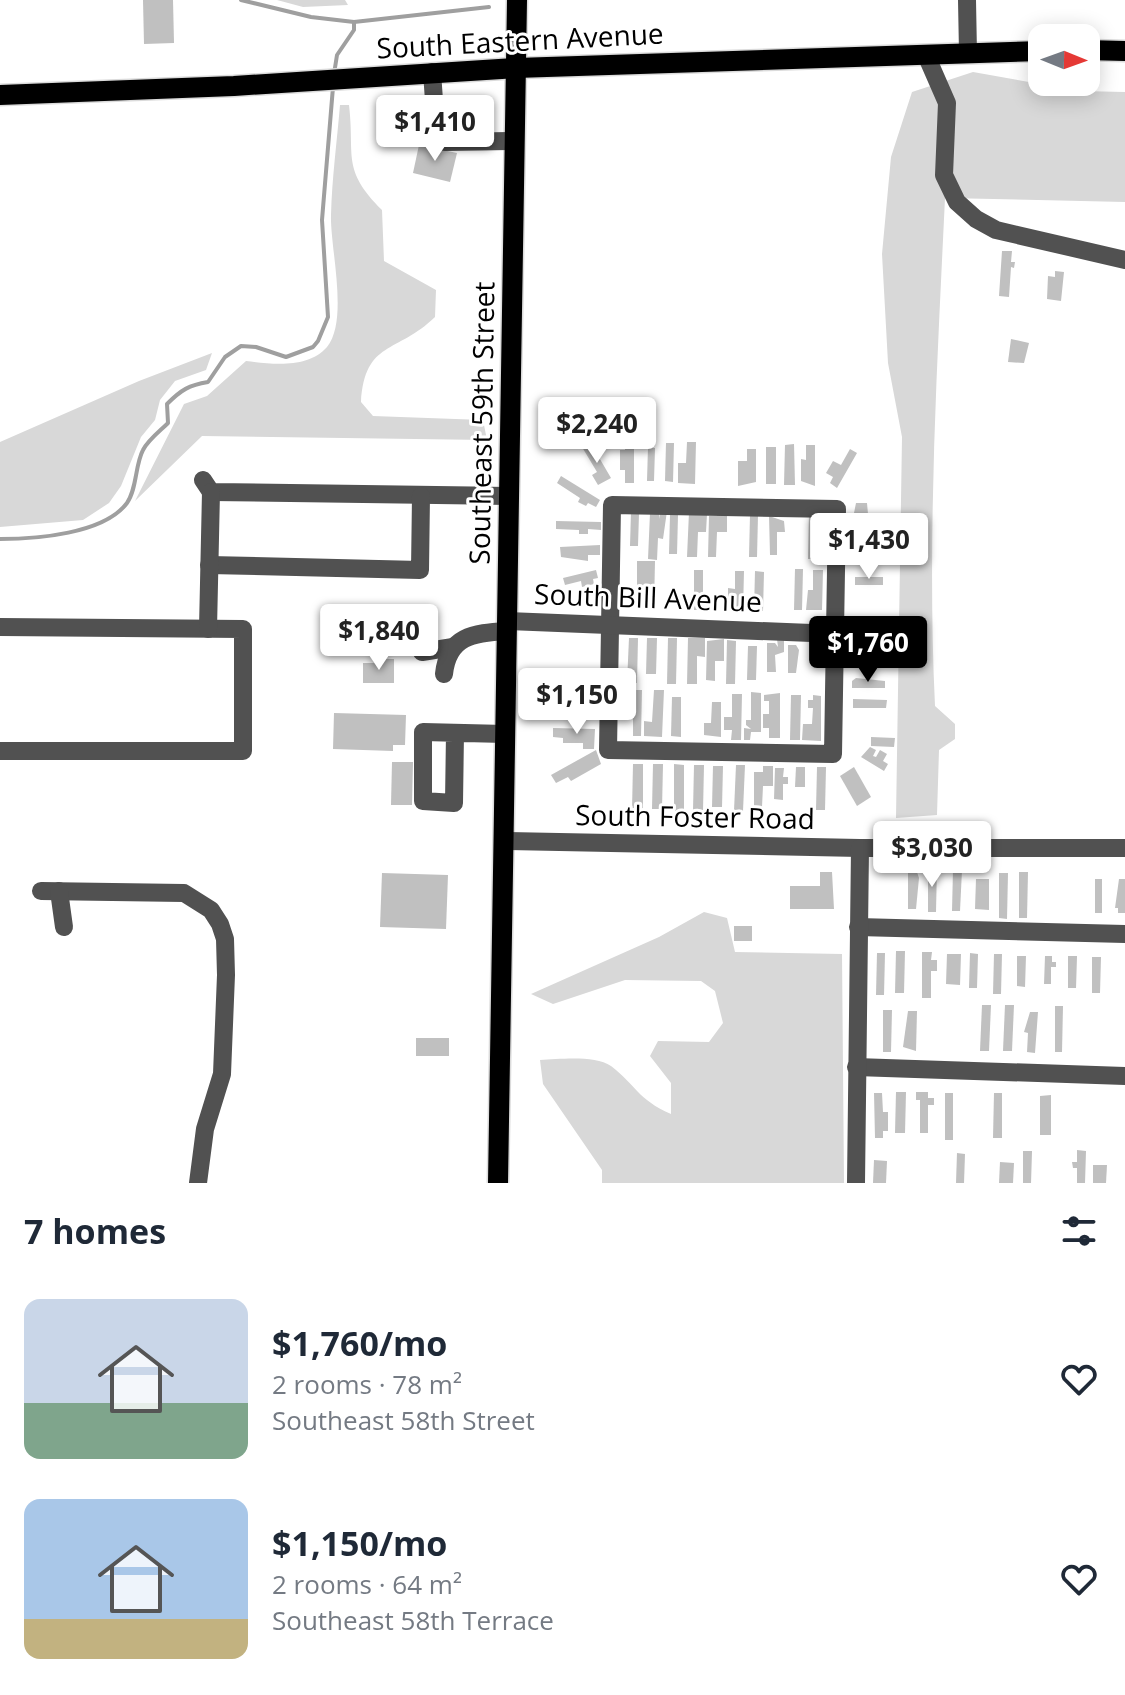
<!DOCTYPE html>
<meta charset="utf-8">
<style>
:root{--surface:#fff;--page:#f2f2f3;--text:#1f2937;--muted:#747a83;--accent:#000}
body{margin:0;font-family:"Open Sans",sans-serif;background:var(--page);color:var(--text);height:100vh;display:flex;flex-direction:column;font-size:30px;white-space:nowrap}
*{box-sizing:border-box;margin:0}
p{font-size:26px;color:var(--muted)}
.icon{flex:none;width:44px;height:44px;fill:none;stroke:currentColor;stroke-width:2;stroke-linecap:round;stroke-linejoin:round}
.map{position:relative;height:1183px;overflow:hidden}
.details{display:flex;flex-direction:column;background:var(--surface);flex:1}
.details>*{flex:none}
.needle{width:52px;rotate:91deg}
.fabs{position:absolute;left:1028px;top:24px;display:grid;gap:16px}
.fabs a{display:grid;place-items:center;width:72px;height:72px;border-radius:16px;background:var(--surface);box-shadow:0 4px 20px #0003;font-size:40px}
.price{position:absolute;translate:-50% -68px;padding:0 18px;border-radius:8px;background:#fff;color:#222;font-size:26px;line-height:52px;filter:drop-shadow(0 2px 4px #0008)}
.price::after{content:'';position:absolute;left:50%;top:48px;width:24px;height:18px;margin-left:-12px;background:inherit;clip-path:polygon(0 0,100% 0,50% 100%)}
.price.on{background:var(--accent);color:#fff}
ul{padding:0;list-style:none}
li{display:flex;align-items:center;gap:24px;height:200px;padding:0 24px}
li span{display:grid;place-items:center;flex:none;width:224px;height:160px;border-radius:16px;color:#555}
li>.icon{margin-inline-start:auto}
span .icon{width:96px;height:96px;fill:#fffc;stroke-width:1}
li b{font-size:34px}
h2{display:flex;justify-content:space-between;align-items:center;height:96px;padding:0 24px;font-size:34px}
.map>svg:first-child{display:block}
.green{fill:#d8d8d8}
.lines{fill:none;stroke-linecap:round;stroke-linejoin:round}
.stream{stroke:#9f9f9f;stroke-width:4}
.building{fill:#c0c0c0}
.major-casing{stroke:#dbdbdb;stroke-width:23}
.minor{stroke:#515151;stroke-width:18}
.major{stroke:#000;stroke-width:20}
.labels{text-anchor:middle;stroke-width:6;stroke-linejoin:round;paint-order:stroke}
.street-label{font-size:28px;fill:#000;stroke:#fff}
</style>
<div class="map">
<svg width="1125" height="1183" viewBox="0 0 1125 1183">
<rect width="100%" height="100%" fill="#fff"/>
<!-- green -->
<g class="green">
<polygon points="277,0 345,0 348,5 303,7"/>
<path d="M973 72 1080 91 1125 92V202L945 198C937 367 927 537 935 706L955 724V739L939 750 937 815 896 818 902 437 888 363 882 254 891 157 912 92Z"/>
<path d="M340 105H349C355 156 341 169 382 210L384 261 436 290 435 317C397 354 365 340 361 402L373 416 483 420 487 440 202 436 135 501 184 404 207 396 246 361C272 364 308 369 327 347 349 320 330 248 331 215 332 178 337 141 340 105Z"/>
<polygon points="212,353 206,370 175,381 160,400 155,420 141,437 121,486 109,503 83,520 0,527 0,442 139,381"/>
<path d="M704 912 727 918 735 952 842 954 844 1183H602V1170L543 1084 540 1060C560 1059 595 1055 611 1066 636 1085 637 1099 671 1114V1083L650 1056 658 1041 709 1042 723 1023 715 991 701 981 625 980 553 1004 531 994 659 937Z"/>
</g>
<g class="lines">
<!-- stream -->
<g class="stream">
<polyline points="241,0 311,17 354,22 489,7"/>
<polyline points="334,74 337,55 354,30 354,22"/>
<path d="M0 539C36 539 104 534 127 503 137 489 135 465 143 450 148 440 160 431 168 423L167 404C181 390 189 385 208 382L225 357 241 346 256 347 286 357 313 347 318 341 328 317 322 220 333 87"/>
</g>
</g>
<!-- building -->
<g class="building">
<polygon points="143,0 173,0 174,43 144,44"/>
<polygon points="419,145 457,153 450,182 413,173"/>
<polygon points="1002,251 1012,251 1011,262 1015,262 1014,268 1011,267 1009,297 999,296"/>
<polygon points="1055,271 1064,272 1061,301 1047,299 1048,276 1055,277"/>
<polygon points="1011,339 1029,343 1024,363 1008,362"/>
<polygon points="625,438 634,438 634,483 625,483 625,470 620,470 620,450 625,450"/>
<polygon points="590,442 611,478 598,485 592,475 597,472 582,447"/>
<polygon points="687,442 696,442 695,484 678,483 678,463 686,463"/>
<polygon points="666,443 674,443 673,482 665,481"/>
<polygon points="794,444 795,485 784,485 785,445"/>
<polygon points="806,445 815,445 815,486 801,481 801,459 806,460"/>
<polygon points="648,447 655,448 654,481 647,481"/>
<rect x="766" y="447" width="10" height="37"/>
<polygon points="747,449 756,449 756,482 738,486 738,461 747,461"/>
<polygon points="850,449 857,453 837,488 830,483 833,477 826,473 833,461 841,465"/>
<polygon points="561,476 600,500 596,507 588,503 586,506 578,502 580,498 557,483"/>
<polygon points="856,503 867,503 868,514 899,514 899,522 852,523"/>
<polygon points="660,511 667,511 663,539 658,538 657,560 648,559 650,513 659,513 660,519"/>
<polygon points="717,511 727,511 727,532 717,532 716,557 708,557 709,516 717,516"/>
<polygon points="631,512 639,513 638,546 630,546"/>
<polygon points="689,512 707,514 706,532 698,532 697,557 687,557"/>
<polygon points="809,512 826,513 826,532 818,532 818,559 808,559"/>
<polygon points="670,515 678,515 677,554 669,554"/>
<polygon points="750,515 758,515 757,557 749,557"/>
<polygon points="769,516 784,521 785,532 777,532 777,555 770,555"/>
<polygon points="556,521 601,522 601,530 588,529 588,534 579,534 579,530 556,529"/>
<polygon points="853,533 894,533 894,542 852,541"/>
<polygon points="600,545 600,555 588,555 588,561 561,557 560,547"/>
<polygon points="637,561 655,561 654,606 637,605"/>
<polygon points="795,569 803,569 802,610 794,610"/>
<polygon points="596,570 598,578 593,579 594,584 582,587 581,581 565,585 563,578"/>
<rect x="694" y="570" width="9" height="40"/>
<polygon points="813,570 823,570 822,610 806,610 808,590 813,590"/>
<polygon points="735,571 744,571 743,612 734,612 734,607 728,607 728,588 735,589"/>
<polygon points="755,571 764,572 763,611 754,611"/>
<rect x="855" y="577" width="28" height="8"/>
<rect x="853" y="618" width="34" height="7"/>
<polygon points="859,634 864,634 864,639 893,639 893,647 853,647 852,641"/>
<polygon points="629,638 638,638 637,683 627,683"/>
<polygon points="647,638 657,638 656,674 646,674"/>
<polygon points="668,638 677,638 676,684 667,684"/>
<polygon points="688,638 705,638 705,657 697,656 697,684 687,684"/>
<polygon points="724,639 724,661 715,661 715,681 706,680 707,641"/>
<polygon points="777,639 784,639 784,652 775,655 776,672 767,672 767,643 775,643 778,647"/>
<polygon points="727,640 736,641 735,684 726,684"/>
<polygon points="788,645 796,645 799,650 796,673 788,673"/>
<polygon points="748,646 757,646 756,680 747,680"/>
<polygon points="373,659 394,659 394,683 363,683 363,663 374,663"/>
<polygon points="853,659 893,660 893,668 853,667"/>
<polygon points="558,668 597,680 594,691 565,686 566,682 555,678"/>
<polygon points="856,678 885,681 885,688 852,688 852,681"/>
<polygon points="633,690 642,690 641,736 633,736"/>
<polygon points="654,690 664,690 662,737 644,736 644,721 652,722"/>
<polygon points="751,692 761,693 761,732 751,732 750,740 744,740 744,728 751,729 746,725 746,720 751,720"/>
<polygon points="780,693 780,738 769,738 769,728 763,728 763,714 769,714 769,701 764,701 764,695"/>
<polygon points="732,694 742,694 741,740 731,740 732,730 724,730 724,717 732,717"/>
<polygon points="791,695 801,695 800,740 790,740"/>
<polygon points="813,695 821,696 821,741 802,740 803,724 812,724 813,708 808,708 808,700 813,700"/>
<polygon points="672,697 681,697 681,737 671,736"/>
<polygon points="853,699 887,700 886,708 853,708"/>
<polygon points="712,702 721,702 721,737 704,735 704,723 711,723"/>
<polygon points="334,713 406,715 405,745 393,745 393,751 333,749"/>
<polygon points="553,728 595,729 594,749 583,749 583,743 563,743 563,738 553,737"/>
<polygon points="871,737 895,738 894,747 871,746"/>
<polygon points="870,747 876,750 873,756 876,757 880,750 887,754 883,761 888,764 884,771 861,757"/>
<polygon points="596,750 601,764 571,781 568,777 556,783 551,775"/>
<polygon points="392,762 413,762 412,805 391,805"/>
<polygon points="633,764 643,764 643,810 632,810"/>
<polygon points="653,764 663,764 662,809 652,809"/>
<polygon points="674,764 684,765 684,811 674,811"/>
<polygon points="694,765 704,765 703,811 693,811"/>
<polygon points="736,765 745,765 743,811 734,811"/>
<polygon points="713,766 723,766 722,807 712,807"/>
<polygon points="763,766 773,766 773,786 763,786 762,807 754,806 754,772 763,772"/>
<polygon points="796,767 805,767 805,787 795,787"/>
<polygon points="817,767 826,767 825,810 816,810"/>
<polygon points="854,767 871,797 857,806 840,776"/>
<polygon points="775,768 784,768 783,777 788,777 788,784 783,784 783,800 774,799"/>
<polygon points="928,866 937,866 936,912 928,912"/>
<polygon points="908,869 916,869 919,878 916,909 908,909"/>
<polygon points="953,870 962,870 960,911 952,911"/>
<polygon points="820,872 832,872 834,909 790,909 790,886 820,886"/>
<polygon points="1019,872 1028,872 1027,918 1019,918"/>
<polygon points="382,873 448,875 446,929 380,927"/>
<polygon points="999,873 1008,873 1007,919 999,918"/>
<polygon points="976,879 989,879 989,910 975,909"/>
<rect x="1095" y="879" width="7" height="34"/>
<polygon points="1119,879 1125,879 1125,913 1118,913 1118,908 1115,908"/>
<rect x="734" y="926" width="18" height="15"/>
<polygon points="896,951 905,951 904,993 895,993"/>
<polygon points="922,952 932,952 931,960 937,960 937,971 931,971 931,998 922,998"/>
<polygon points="877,953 885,953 884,995 876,995"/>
<polygon points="970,953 978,954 977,988 969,988"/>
<polygon points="947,954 961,954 960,985 946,984"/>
<polygon points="994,954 1002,954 1001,994 993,994"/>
<polygon points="1017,956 1026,956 1025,987 1017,986"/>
<polygon points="1045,956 1052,956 1052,962 1056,962 1056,967 1051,967 1051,984 1044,984"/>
<polygon points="1068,956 1077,956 1076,988 1068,988"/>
<polygon points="1092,957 1101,957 1100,993 1092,993"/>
<polygon points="982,1005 991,1005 989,1051 980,1051"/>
<polygon points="1005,1005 1014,1005 1012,1051 1003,1051"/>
<polygon points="1055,1006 1063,1006 1062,1052 1055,1052"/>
<polygon points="883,1010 892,1010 891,1052 883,1052"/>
<polygon points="908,1011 917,1011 916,1051 903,1047"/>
<polygon points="1030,1012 1038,1012 1035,1053 1027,1052 1028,1033 1024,1032"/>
<rect x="416" y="1038" width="33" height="18"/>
<polygon points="896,1092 906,1092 905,1133 895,1133"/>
<polygon points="916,1092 928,1092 928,1098 934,1098 934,1105 928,1105 928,1133 920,1133 920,1100 916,1100"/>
<polygon points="874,1093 882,1093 883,1112 888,1112 888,1131 883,1131 883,1138 875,1138"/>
<rect x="945" y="1093" width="8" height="47"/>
<polygon points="994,1093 1002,1093 1002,1138 993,1138"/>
<polygon points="1051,1095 1051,1135 1040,1135 1040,1096"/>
<polygon points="1077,1150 1086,1151 1085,1183 1077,1183 1077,1168 1073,1168 1072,1162 1077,1162"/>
<polygon points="1023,1151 1032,1151 1031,1183 1023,1183"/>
<polygon points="957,1153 965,1154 964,1183 956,1183"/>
<polygon points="874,1160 887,1161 886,1183 873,1183"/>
<polygon points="1000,1162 1014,1163 1013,1183 999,1183"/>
<polygon points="1093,1165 1107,1165 1106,1183 1093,1183"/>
</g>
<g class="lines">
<!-- major casing -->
<g class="major-casing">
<g id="major">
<polyline points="1086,50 1125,51"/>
<polyline points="0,95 234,86 516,68 1042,51"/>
<polyline points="498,1183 517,0"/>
</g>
</g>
<!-- minor -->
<g class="minor">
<polyline points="967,0 968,53"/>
<polyline points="926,55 947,103 944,175 957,202 976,219 996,230 1125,260"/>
<polyline points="432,72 436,129 445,142 514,141"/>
<polyline points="203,480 211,492 509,496"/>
<polygon points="612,505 837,509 833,754 608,750"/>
<polyline points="209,565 420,570 421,496"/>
<polyline points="507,621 836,634"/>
<polyline points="0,627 243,629 243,751 0,751"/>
<polyline points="208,629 211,492"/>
<polyline points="422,652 453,647"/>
<path d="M444 674C448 636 473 633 507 631"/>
<polyline points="455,733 454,803 423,801 423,732 505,734"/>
<polyline points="504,841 860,848 1125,848"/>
<polyline points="41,891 184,893 211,910 220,924 225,939 226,975 222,1074 205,1129 198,1183"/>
<polyline points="59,891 64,927"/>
<polyline points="858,927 1125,934"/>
<polyline points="856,1067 1125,1076"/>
<polyline points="856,1183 860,848"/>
</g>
<!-- major -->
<use href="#major" class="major"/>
</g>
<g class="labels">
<!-- street labels -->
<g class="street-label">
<text transform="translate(520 41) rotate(-3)" y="10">South Eastern Avenue</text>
<text transform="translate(482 423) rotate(-89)" y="10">Southeast 59th Street</text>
<text transform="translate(648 598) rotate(2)" y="10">South Bill Avenue</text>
<text transform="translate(695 817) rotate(1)" y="10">South Foster Road</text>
</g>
</g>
</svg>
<div class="fabs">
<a><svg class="needle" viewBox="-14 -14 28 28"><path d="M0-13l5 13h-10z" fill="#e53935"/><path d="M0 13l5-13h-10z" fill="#747a83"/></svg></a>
</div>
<b class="price" style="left:435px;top:163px">$1,410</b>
<b class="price" style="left:597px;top:465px">$2,240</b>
<b class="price" style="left:869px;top:581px">$1,430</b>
<b class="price" style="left:379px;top:672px">$1,840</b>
<b class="price on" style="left:868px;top:684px">$1,760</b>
<b class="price" style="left:577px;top:736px">$1,150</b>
<b class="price" style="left:932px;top:889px">$3,030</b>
</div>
<section class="details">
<h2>7 homes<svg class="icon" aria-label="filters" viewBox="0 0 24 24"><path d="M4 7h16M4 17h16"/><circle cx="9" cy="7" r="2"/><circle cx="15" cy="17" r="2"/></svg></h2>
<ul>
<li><span style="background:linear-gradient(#c9d6e8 65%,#7fa58c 0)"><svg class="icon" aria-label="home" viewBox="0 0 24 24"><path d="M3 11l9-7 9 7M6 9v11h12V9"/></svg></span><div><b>$1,760/mo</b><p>2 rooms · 78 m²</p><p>Southeast 58th Street</p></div><svg class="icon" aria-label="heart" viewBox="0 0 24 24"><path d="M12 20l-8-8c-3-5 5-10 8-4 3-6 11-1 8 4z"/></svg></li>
<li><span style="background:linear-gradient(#a9c7e8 75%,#c2b280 0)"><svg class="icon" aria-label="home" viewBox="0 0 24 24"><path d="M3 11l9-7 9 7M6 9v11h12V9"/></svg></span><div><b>$1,150/mo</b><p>2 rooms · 64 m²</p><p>Southeast 58th Terrace</p></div><svg class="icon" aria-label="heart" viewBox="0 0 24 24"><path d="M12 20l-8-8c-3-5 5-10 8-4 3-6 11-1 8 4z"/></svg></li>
</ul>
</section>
